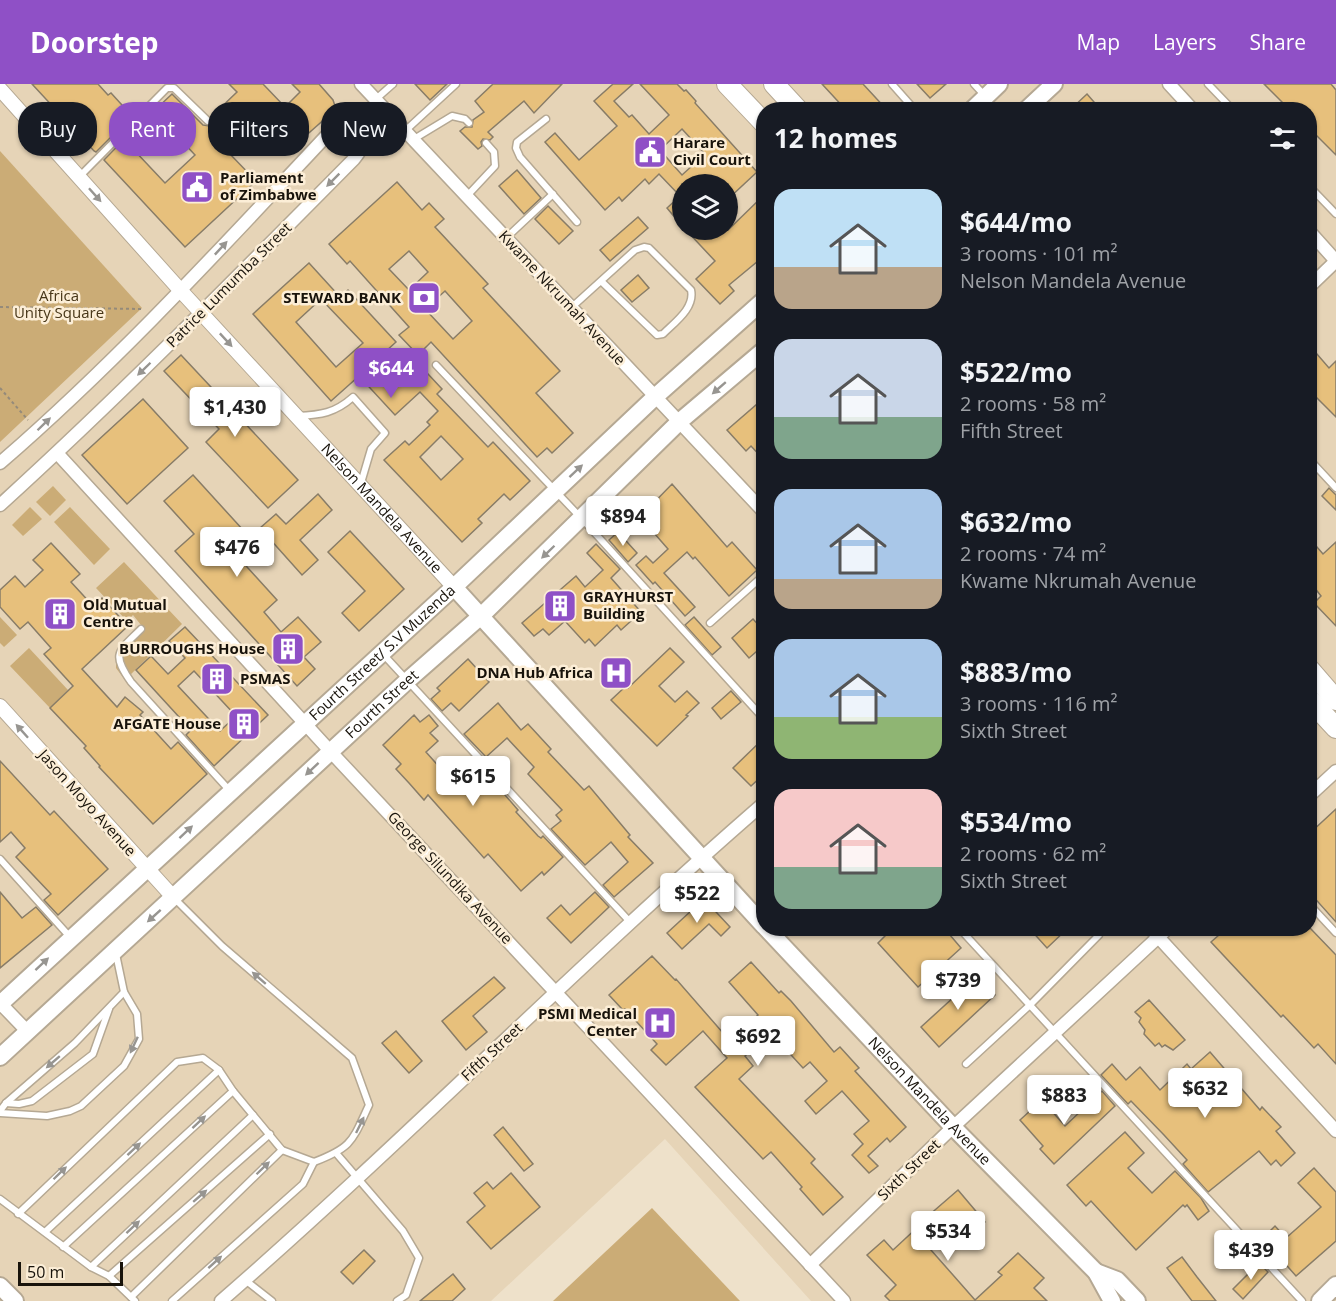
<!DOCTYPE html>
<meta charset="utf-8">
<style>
:root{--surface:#171b24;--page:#20242c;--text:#f1f3f6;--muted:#9ea1a6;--accent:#8f50c6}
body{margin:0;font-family:"Open Sans",sans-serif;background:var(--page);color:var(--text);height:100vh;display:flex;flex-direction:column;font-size:22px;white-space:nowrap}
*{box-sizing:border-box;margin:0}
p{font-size:20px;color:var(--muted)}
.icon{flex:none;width:33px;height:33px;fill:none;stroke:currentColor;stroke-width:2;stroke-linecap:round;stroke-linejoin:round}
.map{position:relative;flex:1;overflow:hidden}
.panel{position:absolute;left:756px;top:18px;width:561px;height:834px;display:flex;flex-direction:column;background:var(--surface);border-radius:24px;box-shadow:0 2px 4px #0004}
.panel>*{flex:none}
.hud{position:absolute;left:18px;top:18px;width:570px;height:54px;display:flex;gap:12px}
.buttons{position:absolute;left:672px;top:90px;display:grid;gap:12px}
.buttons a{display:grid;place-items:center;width:66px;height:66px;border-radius:50%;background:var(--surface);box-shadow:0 2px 4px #0004;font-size:30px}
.scale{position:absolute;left:18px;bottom:15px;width:105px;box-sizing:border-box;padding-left:6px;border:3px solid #18130b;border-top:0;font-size:16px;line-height:21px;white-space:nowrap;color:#18130b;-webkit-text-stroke:4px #fceed7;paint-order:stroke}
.price{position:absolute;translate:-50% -51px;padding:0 14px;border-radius:6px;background:#fff;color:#222;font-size:20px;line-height:39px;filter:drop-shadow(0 2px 3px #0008)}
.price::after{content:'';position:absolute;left:50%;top:36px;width:18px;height:14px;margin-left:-9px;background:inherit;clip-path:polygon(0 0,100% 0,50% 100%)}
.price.active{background:var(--accent);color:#fff}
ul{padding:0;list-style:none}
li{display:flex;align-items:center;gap:18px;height:150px;padding:0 18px}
li span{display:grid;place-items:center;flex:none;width:168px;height:120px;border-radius:18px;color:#555}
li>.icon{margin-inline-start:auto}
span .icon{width:72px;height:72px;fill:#fffc;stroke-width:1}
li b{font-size:26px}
h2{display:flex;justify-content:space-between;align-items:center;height:72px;padding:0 18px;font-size:26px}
.tag{padding:0 21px;border-radius:24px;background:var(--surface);box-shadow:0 2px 4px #0004;font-size:21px;line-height:54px}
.tag.active{background:var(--accent);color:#fff}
header{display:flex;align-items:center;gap:36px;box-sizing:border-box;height:84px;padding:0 30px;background:var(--accent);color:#fff}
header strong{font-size:28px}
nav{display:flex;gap:33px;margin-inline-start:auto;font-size:21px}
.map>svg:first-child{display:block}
.built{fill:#e6d4b7;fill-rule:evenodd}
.green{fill:#cbac76}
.building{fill:#e7c07c;stroke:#887c67;stroke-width:1.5;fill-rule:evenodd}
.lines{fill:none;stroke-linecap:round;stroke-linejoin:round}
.service-casing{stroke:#b5a893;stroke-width:9}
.minor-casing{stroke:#b5a893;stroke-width:15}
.tertiary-casing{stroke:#b5a893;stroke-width:16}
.secondary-casing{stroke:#b5a893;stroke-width:20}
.trunk-casing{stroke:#b5a893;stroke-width:22}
.path{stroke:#948a7a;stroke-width:2;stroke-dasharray:3 3;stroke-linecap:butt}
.service{stroke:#fff;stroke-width:6}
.minor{stroke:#fff;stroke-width:12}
.tertiary{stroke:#fff;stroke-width:14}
.secondary{stroke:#fff;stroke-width:16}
.trunk{stroke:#fff;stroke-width:20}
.oneway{fill:#979591}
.labels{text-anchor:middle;stroke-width:5;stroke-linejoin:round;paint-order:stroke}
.poi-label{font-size:15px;font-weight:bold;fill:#18130b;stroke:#fceed7;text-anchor:start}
.street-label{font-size:15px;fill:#18130b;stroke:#fceed7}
.park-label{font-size:15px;fill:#473618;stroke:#fceed7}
</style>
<header>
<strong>Doorstep</strong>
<nav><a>Map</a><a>Layers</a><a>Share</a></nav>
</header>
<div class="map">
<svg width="1336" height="1217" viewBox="0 0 1336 1217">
<rect width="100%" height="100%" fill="#eee1ca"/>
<!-- built -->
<path class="built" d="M0 0H1336V1217H811L665 1055 491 1217H0ZM764 26H1310V844H764ZM682 100H728V146H682Z"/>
<!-- green -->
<g class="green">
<polygon points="0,67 142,224 0,358"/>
<polygon points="53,402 66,416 50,432 36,418"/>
<polygon points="30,423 42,435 23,452 12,441"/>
<polygon points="70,423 110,465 94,481 54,438"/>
<polygon points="124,478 182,540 125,596 116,584 116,568 141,541 133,531 127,537 96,504"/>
<polygon points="0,533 17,551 4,563 0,559"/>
<polygon points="29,564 68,606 50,624 10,582"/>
<polygon points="652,1124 740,1217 553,1217"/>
</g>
<!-- building -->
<g class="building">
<polygon points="32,0 98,0 108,11 111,9 132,32 96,68 94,67"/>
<polygon points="229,0 263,0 285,23 300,8 292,0 319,0 333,16 336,25 302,55 294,47 283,57 264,36 229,69 256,97 185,163 104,76 139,40 145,45 135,54 139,59 133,65 165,99 195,71 154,27 172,10 203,41 210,42 213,38 211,33 237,8"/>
<polygon points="415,0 447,0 430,16"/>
<polygon points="493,0 562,0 534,29 524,17 488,48 493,53 490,56 483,55 481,58 482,62 478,65 460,47 465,43 472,43 473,36 484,28 475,17"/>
<path d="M613 0H633L614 17 629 33 632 31 649 50 669 31 640 0H677L684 7 686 6 696 17 695 19 757 88 728 115V100H682V142L667 124 680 112 659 90 649 100 645 95 622 117 619 113 605 126 545 58 555 49 579 76 617 42 594 17ZM682 45 705 70 682 91 660 66Z"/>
<polygon points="822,0 863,0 887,26 846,26"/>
<polygon points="917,0 946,0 930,14"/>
<polygon points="1264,0 1331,0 1336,6 1336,71 1310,45 1310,26 1290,26"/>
<polygon points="1087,10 1101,26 1070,26"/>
<polygon points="517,86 541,114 524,130 499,102"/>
<path d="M397 98 422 126 429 119 444 135 435 143 488 200 483 204 560 287 536 309 573 349 552 369 547 364 537 373 431 258 418 271 399 251 409 243 350 177 347 180 329 160ZM409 167 428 188 409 206 389 185ZM445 207 472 237 453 255 425 225Z"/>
<polygon points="764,111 764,172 729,201 734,207 720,220 696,195 715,177 686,146 728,146"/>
<polygon points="548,122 573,147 559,160 535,135"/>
<polygon points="638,133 648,144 610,177 600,166"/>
<path d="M309 179 340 213 348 206 396 258 374 278 391 298 415 276 442 305 437 310 488 363 493 358 530 397 510 416 504 410 478 435 482 439 462 458 384 376 405 357 409 361 430 341 427 338 438 327 420 308 395 331 359 292 331 317 253 230ZM321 215 363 259 336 283 296 238ZM441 352 463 375 441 396 420 373Z"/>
<polygon points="638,191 649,204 632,218 621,206"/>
<polygon points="1310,262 1329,284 1336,277 1336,333 1310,307 1313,304 1310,300"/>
<polygon points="181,271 298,396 268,424 206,358 219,345 164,287"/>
<polygon points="764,314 764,376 751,362 746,367 727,346"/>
<polygon points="143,315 188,364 127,420 82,371"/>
<polygon points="193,391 254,458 238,473 277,516 264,528 281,548 298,533 321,558 304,573 315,585 297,602 175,467 194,450 164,417"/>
<polygon points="672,400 727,463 732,458 757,486 729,512 695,473 693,475 687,468 664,489 695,523 685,532 655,498 653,500 636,481 646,472 653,479 668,465 640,433"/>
<polygon points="1329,404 1336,411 1336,426 1322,412"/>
<polygon points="318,410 332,426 300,456 318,476 302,491 260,444 276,430 286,440"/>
<polygon points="350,447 404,505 359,547 342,529 365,507 328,468"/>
<polygon points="618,448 637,469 628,478 609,456"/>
<polygon points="1310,455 1323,470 1336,458 1336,542 1314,519 1321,512 1310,498"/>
<polygon points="51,459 80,490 71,498 93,522 102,514 128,542 82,585 117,623 125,613 143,628 140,631 171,665 178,658 207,690 153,740 99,683 100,682 84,664 86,662 50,624 73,602 44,570 51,564 28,538 20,545 0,523 0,506 15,492 25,503 43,486 33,476"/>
<polygon points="596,460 620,485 611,494 641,528 621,546 617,541 595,562 589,555 585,559 565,537 549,551 543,545 534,552 522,539 576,492 585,503 603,486 587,469"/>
<polygon points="694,533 721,563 712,571 685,541"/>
<polygon points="753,535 764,547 764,561 749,574 732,554"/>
<path d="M185 543 268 631 214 682 186 651 191 646 136 586 151 572 168 590 185 574 169 557ZM194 587 236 632 220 647 178 602Z"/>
<polygon points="670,564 684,578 659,602 675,618 687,607 699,619 686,631 688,632 657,662 611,616 626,602 628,604"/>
<polygon points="468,575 489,598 459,627 451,619 442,627 431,615 440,607 437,604"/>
<polygon points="731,607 741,618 721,635 712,624"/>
<polygon points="498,619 521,646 528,640 551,665 548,668 584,706 589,702 630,751 628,753 653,779 614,813 603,801 628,778 611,758 585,781 551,745 561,737 556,731 562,726 528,690 534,683 507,654 486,673 464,650"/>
<polygon points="414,631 420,638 429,631 438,642 430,649 438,657 426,668 442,686 446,683 465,703 472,697 480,706 492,696 518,726 516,728 538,752 541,754 543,752 563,773 544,791 542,788 521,807 488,770 484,774 428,711 424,716 409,699 396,685 401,680 383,661"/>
<polygon points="764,654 764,690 751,702 733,684"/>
<polygon points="0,677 50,731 54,727 108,785 58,831 44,816 51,810 16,773 25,764 11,748 0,758"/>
<polygon points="1336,725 1336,838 1310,809 1310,749"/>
<polygon points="0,808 22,834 36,823 52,841 0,884"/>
<polygon points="595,808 609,823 571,859 547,834 561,821 570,831"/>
<polygon points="704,815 730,843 721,852 709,840 682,865 667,849"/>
<polygon points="880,844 944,844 961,864 918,903 878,859 886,851"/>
<polygon points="1029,844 1068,844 1047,864"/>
<polygon points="1227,844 1310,844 1336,871 1336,980 1318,960 1314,964 1283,931 1281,933 1211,858"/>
<polygon points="652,872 675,896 676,895 730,957 758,931 729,898 751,878 779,909 781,907 791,917 834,968 840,963 859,984 855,987 906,1043 890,1058 887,1054 868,1072 878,1082 869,1089 852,1071 863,1060 854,1050 869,1037 842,1007 816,1030 805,1017 827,997 810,978 803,984 771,949 745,972 753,982 739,995 815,1075 811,1079 843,1113 823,1131 800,1105 802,1103 771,1068 763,1075 695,1003 727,974 703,947 666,981 651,966 657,960 625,925 623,926 609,911"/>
<polygon points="977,892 995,911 939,963 921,943"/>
<polygon points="494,893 505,904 473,932 487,948 466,966 442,937"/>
<polygon points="1149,916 1185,956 1173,966 1165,961 1162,963 1159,959 1155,962 1144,950 1145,946 1139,938 1141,934 1135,928"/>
<polygon points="396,947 422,977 409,989 382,959"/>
<polygon points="1210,968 1260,1026 1262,1023 1281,1043 1276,1047 1295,1069 1281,1082 1276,1076 1271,1081 1259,1067 1208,1108 1183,1080 1187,1076 1164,1051 1131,1017 1128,1020 1101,991 1112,980 1126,996 1140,983 1160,1006 1187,980 1191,985"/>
<polygon points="1102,1007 1115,1022 1054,1080 1040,1065 1043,1062 1020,1036 1042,1016 1065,1042"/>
<polygon points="503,1043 533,1080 524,1087 494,1051"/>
<polygon points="1125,1048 1144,1069 1128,1084 1152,1109 1175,1087 1201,1114 1209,1127 1198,1136 1187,1121 1185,1123 1183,1121 1136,1166 1091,1117 1086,1122 1067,1101"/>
<polygon points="1314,1084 1336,1108 1336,1157 1296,1192 1281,1175 1275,1180 1267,1171 1273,1165 1263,1154 1275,1142 1286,1154 1321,1123 1298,1099"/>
<polygon points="511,1089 540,1123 491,1165 467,1138 485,1122 474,1109 487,1098 493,1105"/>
<polygon points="958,1106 985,1138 970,1151 966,1146 958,1153 952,1146 931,1166 975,1216 1002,1191 998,1188 1018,1169 1044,1194 1034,1204 1047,1217 890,1217 885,1212 896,1201 867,1171 884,1156 893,1166 920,1141 915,1136 924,1128 928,1132"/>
<polygon points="364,1166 375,1177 353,1200 341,1188"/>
<polygon points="1182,1173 1197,1193 1216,1217 1192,1217 1167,1184"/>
<polygon points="1259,1179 1268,1188 1243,1215 1233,1205"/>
<polygon points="453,1190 465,1205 452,1217 420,1217"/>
</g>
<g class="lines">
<!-- service casing -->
<g class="service-casing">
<g id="service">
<polyline points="892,0 915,26"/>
<polyline points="974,0 986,13"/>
<polyline points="1208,0 1233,26"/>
<polyline points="376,15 393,0"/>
<polyline points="546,35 517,58 516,64 520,73 577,138"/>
<polyline points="405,47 456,0"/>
<polyline points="414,55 452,32 465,35 469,39"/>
<polyline points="79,93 167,4 174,4 208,37"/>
<polyline points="1310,103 1336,130"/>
<polyline points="467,112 495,82 494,68 486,59"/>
<polyline points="506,154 553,110"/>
<path d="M572 223 635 166 644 163 649 164 691 206C695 224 675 238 663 250L657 251 601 197"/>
<polyline points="436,281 582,435 764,635"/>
<path d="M297 332C321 331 335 329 353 313L385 349 371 365 361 399"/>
<polyline points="1310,376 1336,404"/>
<polyline points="710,539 764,491"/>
<path d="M141 545C118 568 111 569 131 598L230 707"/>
<polyline points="382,569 631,839"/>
<polyline points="0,775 70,853"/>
<polyline points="1310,821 1336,849"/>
<polyline points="959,844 1302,1217"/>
<polyline points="966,980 1030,921 1099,851"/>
<polyline points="6,1019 19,1020 32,1017 93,970 109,925"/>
<polyline points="0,1027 6,1019 75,959 124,908 116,870"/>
<polyline points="0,1029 47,1032 70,1027 81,1022 124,982 139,955 137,930 124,908"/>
<polyline points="336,1069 403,1147 419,1174 406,1211 397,1217"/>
<polyline points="0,1115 91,1183 109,1192 135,1217"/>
<path d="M18 1130 177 978 203 974 219 986 233 1007 282 1066 314 1078C353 1063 352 1057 369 1021L352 974 222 862 174 814"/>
<polyline points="45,1148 219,986"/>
<polyline points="63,1163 233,1007"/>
<polyline points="91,1183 253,1031"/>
<polyline points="109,1192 270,1050"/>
<polyline points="245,1196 272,1217"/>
<polyline points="131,1213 282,1066"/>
<polyline points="172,1217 303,1100 314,1078"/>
</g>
</g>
<!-- minor casing -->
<g class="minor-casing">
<g id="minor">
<polyline points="361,0 764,428"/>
<polyline points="1169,0 1193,26"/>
<polyline points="1310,148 1336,177"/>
<polyline points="1310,202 1336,177"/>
<polyline points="57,369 331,668 844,1217"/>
<path d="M0 379C118 277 223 162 330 48L342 40 351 39C370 52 366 59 354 75 238 192 122 310 0 421"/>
<polyline points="1310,711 1336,687"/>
<polyline points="1150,844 1336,1047"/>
<polyline points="0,919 28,948"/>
<polyline points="810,1181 953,1043 1168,844"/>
<path d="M221 1217C406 1056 578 880 764 719"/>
</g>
</g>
<!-- tertiary casing -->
<g class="tertiary-casing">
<g id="tertiary">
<path id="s1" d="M0 5 181 207 454 503"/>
<polyline points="0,622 174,814"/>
</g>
</g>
<!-- secondary casing -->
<g class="secondary-casing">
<g id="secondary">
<polyline points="972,26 999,0"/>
<polyline points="1026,26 1054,0"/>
<polyline points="454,503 764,842"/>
<path id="s2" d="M766 844 953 1043 1096 1188 1112 1217"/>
<path id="s3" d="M0 920 454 503 656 312 764 216"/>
<path id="s4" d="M0 973 407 597 481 532 679 338 764 266"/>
<polyline points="1096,1188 1117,1196 1137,1217"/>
<polyline points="0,1202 15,1217"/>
<polyline points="1320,1217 1336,1201"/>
</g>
</g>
<!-- trunk casing -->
<g class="trunk-casing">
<g id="trunk">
<polyline points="727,0 764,39"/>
<polyline points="774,0 798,26"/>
<polyline points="1310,586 1336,616"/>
<polyline points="1310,616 1336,644"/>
</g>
</g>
<!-- path -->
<g class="path">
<polyline points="0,223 143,225"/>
<polyline points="0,304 28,336"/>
</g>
<!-- service -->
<use href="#service" class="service"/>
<!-- minor -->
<use href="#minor" class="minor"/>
<!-- tertiary -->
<use href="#tertiary" class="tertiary"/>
<!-- secondary -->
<use href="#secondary" class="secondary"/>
<!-- trunk -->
<use href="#trunk" class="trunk"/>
</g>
<!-- one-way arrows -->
<defs><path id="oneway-solid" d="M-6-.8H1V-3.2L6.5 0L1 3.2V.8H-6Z" transform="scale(1.5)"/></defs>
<g class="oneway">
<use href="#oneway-solid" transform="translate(333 96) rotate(135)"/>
<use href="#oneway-solid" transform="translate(95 111) rotate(48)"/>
<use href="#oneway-solid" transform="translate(221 164) rotate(-47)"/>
<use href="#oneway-solid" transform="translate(226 256) rotate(47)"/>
<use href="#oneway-solid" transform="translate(144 285) rotate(136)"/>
<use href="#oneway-solid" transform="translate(719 304) rotate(139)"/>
<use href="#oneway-solid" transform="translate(44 340) rotate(-44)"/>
<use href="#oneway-solid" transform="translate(576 387) rotate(-43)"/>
<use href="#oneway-solid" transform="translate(548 468) rotate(136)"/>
<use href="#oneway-solid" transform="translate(22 647) rotate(-132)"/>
<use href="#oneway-solid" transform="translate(312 685) rotate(137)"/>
<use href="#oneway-solid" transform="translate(186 748) rotate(-43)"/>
<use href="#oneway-solid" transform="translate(154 832) rotate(138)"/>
<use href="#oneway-solid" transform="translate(42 880) rotate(-43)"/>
<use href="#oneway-solid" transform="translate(259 894) rotate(-139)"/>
<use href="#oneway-solid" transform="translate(134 961) rotate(115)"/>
<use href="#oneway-solid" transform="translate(53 978) rotate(139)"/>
<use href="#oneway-solid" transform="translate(199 1038) rotate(-43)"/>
<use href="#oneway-solid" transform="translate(360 1041) rotate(-64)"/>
<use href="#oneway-solid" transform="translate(134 1065) rotate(-43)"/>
<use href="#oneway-solid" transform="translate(263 1084) rotate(-44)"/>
<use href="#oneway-solid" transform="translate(60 1089) rotate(-44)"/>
<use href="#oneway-solid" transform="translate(200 1112) rotate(-41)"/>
<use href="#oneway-solid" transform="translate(133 1143) rotate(-43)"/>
<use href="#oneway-solid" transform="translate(215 1178) rotate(-42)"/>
</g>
<!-- icons -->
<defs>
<g id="civic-square" transform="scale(1.725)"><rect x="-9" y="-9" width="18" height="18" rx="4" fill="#8f50c6" stroke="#fceed7"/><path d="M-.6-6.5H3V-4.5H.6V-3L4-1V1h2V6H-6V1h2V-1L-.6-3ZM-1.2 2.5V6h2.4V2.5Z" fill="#fff"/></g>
<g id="bank-square" transform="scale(1.725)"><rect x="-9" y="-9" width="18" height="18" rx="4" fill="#8f50c6" stroke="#fceed7"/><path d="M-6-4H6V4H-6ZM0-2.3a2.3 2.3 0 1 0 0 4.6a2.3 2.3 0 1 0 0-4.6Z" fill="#fff"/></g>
<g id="building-square" transform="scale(1.725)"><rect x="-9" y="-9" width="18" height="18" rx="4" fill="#8f50c6" stroke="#fceed7"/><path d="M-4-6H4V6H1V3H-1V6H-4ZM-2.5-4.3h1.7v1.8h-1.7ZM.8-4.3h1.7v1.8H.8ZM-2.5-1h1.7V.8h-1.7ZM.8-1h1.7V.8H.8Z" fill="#fff"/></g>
<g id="hospital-square" transform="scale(1.725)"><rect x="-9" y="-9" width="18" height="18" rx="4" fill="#8f50c6" stroke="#fceed7"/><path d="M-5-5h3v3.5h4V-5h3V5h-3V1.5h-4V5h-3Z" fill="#fff"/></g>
</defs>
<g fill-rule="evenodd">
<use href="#civic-square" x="650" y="68"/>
<use href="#civic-square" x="197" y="103"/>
<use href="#bank-square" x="424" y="214"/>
<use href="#building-square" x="560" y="522"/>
<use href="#building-square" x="60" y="530"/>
<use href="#building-square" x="288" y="565"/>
<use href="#hospital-square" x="616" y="589"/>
<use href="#building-square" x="217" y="595"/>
<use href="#building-square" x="244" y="640"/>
<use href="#hospital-square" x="660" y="939"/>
</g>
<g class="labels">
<!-- poi labels -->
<g class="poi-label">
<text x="673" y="64">Harare<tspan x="673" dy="17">Civil Court</tspan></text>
<text x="220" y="99">Parliament<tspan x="220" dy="17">of Zimbabwe</tspan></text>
<text x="401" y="219" text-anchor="end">STEWARD BANK</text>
<text x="583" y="518">GRAYHURST<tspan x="583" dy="17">Building</tspan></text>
<text x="83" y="526">Old Mutual<tspan x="83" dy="17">Centre</tspan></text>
<text x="265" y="570" text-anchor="end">BURROUGHS House</text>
<text x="593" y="594" text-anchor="end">DNA Hub Africa</text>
<text x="240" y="600">PSMAS</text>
<text x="221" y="645" text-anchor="end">AFGATE House</text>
<text x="637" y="935" text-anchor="end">PSMI Medical<tspan x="637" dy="17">Center</tspan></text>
</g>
<!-- street labels -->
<g class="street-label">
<text transform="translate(229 201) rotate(-45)" y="5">Patrice Lumumba Street</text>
<text transform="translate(562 214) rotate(47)" y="5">Kwame Nkrumah Avenue</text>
<text dy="5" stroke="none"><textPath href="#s1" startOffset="567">Nelson Mandela Avenue</textPath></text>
<text dy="5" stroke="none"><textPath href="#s3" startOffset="519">Fourth Street/ S.V Muzenda</textPath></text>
<text dy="5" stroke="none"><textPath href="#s4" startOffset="520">Fourth Street</textPath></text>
<text transform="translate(87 719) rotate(48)" y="5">Jason Moyo Avenue</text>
<text transform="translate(450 794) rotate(47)" y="5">George Silundika Avenue</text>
<text transform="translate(492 968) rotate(-43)" y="5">Fifth Street</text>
<text dy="5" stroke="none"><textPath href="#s2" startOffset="238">Nelson Mandela Avenue</textPath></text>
<text transform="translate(909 1086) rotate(-44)" y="5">Sixth Street</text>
</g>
<!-- park labels -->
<g class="park-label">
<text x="59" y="217">Africa<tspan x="59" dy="17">Unity Square</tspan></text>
</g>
</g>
</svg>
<div class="buttons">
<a><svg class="icon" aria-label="layers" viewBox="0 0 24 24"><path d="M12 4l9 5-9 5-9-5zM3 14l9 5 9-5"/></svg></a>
</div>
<div class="scale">50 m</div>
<b class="price active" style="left:391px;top:315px">$644</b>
<b class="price" style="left:235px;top:354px">$1,430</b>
<b class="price" style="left:623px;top:463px">$894</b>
<b class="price" style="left:237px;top:494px">$476</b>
<b class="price" style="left:473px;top:723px">$615</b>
<b class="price" style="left:697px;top:840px">$522</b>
<b class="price" style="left:958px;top:927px">$739</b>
<b class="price" style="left:758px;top:983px">$692</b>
<b class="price" style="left:1205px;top:1035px">$632</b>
<b class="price" style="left:1064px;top:1042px">$883</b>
<b class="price" style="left:948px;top:1178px">$534</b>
<b class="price" style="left:1251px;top:1197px">$439</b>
<div class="hud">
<a class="tag">Buy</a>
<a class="tag active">Rent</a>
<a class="tag">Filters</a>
<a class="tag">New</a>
</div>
<section class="panel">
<h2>12 homes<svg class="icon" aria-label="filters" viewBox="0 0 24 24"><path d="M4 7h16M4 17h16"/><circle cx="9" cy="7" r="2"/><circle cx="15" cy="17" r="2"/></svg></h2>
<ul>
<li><span style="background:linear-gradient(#bfe0f5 65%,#b9a48a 0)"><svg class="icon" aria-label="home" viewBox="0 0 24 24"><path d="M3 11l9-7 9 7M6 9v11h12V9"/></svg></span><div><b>$644/mo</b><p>3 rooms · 101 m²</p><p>Nelson Mandela Avenue</p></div></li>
<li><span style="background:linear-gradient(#c9d6e8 65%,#7fa58c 0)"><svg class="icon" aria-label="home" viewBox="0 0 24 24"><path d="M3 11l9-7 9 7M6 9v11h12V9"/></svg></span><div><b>$522/mo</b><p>2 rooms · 58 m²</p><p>Fifth Street</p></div></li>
<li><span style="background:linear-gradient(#a9c7e8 75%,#b9a48a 0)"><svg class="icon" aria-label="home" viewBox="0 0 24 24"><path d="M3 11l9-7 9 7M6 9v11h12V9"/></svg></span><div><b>$632/mo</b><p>2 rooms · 74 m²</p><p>Kwame Nkrumah Avenue</p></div></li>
<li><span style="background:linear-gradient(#a9c7e8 65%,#8fb573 0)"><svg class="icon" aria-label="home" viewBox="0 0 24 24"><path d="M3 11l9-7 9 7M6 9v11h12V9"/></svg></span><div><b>$883/mo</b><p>3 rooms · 116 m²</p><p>Sixth Street</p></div></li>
<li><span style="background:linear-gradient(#f6c9c9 65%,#7fa58c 0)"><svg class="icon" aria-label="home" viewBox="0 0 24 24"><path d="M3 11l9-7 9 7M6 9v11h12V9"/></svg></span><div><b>$534/mo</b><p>2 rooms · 62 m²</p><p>Sixth Street</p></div></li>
</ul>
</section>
</div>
